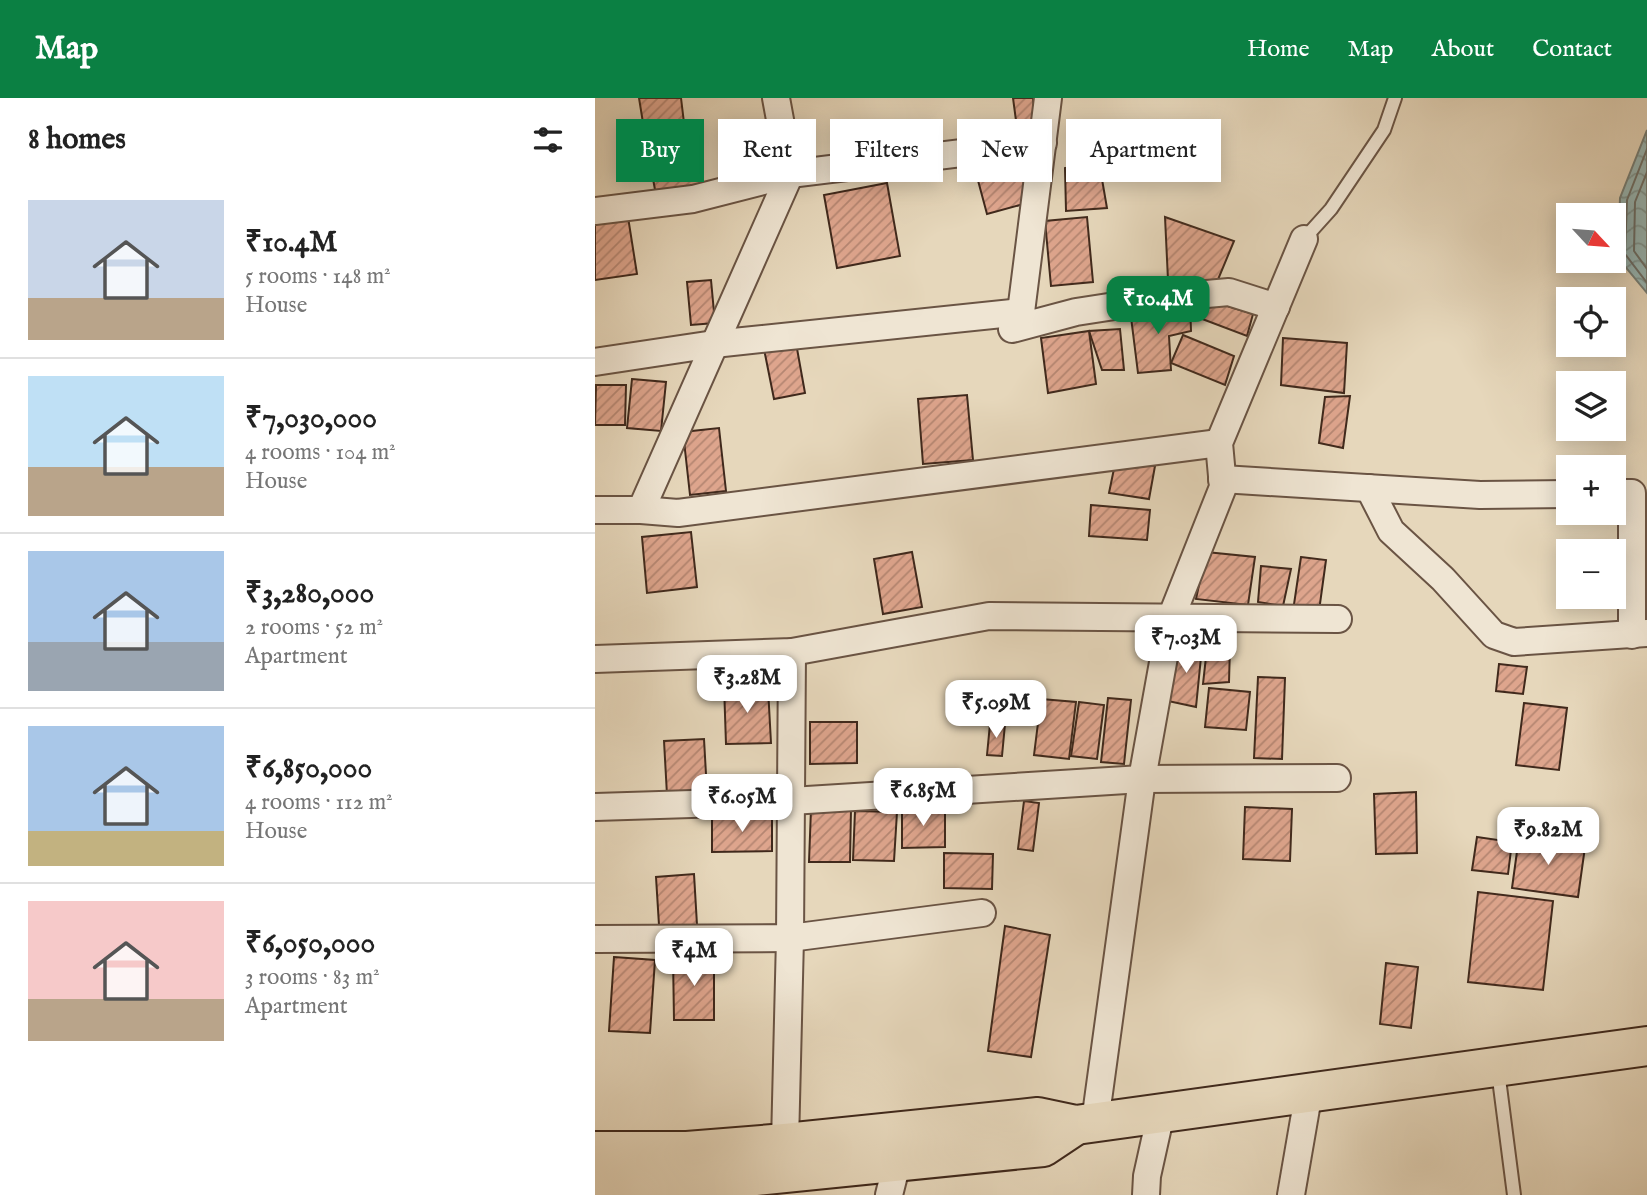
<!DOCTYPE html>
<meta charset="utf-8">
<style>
:root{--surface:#fff;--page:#f2f2f2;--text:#222;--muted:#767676;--line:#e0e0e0;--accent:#0b8043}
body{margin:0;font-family:"IM FELL English",serif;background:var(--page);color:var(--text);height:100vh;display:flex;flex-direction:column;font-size:26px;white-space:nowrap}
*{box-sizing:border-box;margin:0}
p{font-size:23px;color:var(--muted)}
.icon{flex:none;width:38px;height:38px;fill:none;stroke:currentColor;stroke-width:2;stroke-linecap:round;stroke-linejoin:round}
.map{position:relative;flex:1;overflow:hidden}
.details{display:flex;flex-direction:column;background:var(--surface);width:595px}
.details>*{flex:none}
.hud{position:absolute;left:21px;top:21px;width:665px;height:63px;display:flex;gap:14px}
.needle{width:46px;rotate:116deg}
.controls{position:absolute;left:961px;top:105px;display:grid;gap:14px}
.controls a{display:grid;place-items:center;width:70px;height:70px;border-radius:0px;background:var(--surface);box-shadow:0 4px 18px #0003;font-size:35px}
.price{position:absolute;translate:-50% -60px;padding:0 16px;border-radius:14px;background:#fff;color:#222;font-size:23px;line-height:46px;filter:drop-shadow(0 2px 4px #0008)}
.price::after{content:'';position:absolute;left:50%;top:42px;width:21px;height:16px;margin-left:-10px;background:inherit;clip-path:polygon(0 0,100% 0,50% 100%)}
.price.active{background:var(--accent);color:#fff}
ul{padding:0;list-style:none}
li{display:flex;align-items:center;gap:21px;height:175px;padding:0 28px}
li+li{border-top:2px solid var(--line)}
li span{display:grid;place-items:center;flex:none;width:196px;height:140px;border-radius:0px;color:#555}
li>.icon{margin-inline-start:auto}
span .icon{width:84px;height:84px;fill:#fffc;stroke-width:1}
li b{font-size:30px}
h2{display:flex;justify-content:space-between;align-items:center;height:84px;padding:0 28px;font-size:30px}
.tag{padding:0 24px;border-radius:0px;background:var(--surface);box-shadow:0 4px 18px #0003;font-size:24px;line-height:63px}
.tag.active{background:var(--accent);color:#fff}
header{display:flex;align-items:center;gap:42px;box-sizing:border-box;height:98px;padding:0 35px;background:var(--accent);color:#fff}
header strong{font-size:33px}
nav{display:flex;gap:38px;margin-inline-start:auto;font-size:24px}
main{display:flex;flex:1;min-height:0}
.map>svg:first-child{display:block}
.water{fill:url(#water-waves);stroke:#747f79;stroke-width:2}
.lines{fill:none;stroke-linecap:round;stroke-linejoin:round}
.shore{stroke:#6c706a;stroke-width:2}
.building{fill:url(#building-hatch);stroke:#40291c;stroke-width:2}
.service-casing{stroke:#6a5444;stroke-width:16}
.minor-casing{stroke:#6a5444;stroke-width:30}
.trunk-casing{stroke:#40291c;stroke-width:42}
.service{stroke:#efe5d3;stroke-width:12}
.minor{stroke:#efe5d3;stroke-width:26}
.trunk{stroke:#e6d7bb;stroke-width:38}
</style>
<header>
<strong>Map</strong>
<nav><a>Home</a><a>Map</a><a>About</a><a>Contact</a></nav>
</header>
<main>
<section class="details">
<h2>8 homes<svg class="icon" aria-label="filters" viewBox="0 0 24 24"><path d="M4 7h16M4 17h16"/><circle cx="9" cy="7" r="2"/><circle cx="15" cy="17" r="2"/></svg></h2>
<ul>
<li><span style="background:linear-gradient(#c9d6e8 70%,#b9a48a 0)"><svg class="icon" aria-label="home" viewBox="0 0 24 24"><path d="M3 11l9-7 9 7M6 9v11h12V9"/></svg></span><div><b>₹10.4M</b><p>5 rooms · 148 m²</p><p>House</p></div></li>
<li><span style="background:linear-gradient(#bfe0f5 65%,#b9a48a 0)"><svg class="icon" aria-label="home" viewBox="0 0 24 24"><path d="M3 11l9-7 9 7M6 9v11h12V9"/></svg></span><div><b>₹7,030,000</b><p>4 rooms · 104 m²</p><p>House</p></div></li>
<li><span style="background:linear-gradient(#a9c7e8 65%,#9aa5b1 0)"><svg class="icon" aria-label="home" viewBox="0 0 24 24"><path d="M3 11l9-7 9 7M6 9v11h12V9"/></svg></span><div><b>₹3,280,000</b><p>2 rooms · 52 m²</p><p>Apartment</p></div></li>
<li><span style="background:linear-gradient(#a9c7e8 75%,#c2b280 0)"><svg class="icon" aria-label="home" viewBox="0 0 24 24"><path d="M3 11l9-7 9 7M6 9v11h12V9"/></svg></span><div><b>₹6,850,000</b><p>4 rooms · 112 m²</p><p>House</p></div></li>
<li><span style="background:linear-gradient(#f6c9c9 70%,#b9a48a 0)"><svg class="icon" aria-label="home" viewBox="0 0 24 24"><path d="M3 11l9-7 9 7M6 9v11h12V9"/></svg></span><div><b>₹6,050,000</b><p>3 rooms · 83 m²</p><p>Apartment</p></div></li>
</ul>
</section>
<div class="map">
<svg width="1052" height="1097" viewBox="0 0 1052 1097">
<defs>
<pattern id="water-waves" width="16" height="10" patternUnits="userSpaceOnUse" patternTransform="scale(1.75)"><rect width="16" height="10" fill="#97b8b7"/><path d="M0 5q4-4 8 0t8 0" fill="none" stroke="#7d9694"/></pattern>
<pattern id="building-hatch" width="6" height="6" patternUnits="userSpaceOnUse" patternTransform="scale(1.75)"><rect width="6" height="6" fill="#dea58d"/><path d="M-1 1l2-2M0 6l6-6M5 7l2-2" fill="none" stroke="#b58672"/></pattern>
</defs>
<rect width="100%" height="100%" fill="#e6d7bb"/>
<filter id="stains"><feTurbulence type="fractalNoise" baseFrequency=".00286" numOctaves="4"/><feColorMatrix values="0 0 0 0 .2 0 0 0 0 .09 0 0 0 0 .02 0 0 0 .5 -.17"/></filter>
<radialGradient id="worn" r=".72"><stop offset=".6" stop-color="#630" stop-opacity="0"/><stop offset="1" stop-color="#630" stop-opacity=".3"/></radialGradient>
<!-- water -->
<polygon class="water" points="1052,32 1052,195 1023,160 1025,100"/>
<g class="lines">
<!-- shore -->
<g class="shore">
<polyline points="1052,51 1032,102 1030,156 1052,185"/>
<polyline points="1052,74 1040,104 1039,153 1052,171"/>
</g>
</g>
<!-- building -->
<g class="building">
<polygon points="44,0 86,0 89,25 49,31"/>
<polygon points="418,0 438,0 441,27 422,30"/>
<polygon points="95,29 107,88 61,97 50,38"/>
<polygon points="425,63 436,104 392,116 381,75"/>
<polygon points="504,64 512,110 471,113 470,70"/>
<polygon points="292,85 305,158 242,170 229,97"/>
<polygon points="33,119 42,176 0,182 0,124"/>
<polygon points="492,119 498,184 456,188 450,123"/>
<polygon points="570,119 639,143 622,184 573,182"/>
<polygon points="116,182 120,225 96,227 92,184"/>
<polygon points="616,203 658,216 652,238 602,219"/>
<polygon points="595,205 596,233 574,238 576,272 543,275 536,219"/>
<polygon points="525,231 529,272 507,272 494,233"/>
<polygon points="494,233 501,286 453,295 446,240"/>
<polygon points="588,237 639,258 630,287 576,265"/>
<polygon points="688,240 752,245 749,295 686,287"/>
<polygon points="201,245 210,295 179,301 169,251"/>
<polygon points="37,281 71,284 66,333 32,330"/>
<polygon points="1,287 31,287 30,327 0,327"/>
<polygon points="372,297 378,362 328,366 323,301"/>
<polygon points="755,298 748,350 724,345 730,299"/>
<polygon points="124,330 131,393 95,397 88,334"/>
<polygon points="521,361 560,368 554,401 514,395"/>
<polygon points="496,407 555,412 552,442 494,438"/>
<polygon points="96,434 102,489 52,495 47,439"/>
<polygon points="317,454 327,509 288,516 279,461"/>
<polygon points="611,454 660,459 653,507 601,501"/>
<polygon points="706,459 731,462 724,513 698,513"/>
<polygon points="666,468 696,471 688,508 663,504"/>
<polygon points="582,544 607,549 601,609 573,603"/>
<polygon points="635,548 634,584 608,586 612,550"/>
<polygon points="904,566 932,569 928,596 901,593"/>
<polygon points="663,579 690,580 687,661 659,660"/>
<polygon points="129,587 173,590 176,645 131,646"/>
<polygon points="614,590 655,594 651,632 610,629"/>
<polygon points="513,600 536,602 529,666 506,664"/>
<polygon points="446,601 481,604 474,661 439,657"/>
<polygon points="484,604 509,607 502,661 476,658"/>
<polygon points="929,605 972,610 964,672 921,667"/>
<polygon points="215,624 262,624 262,665 215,666"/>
<polygon points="395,626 410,626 407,658 392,657"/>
<polygon points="109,641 112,694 72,697 69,643"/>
<polygon points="821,694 822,755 781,756 779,696"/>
<polygon points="429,703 444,705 438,753 423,751"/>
<polygon points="650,709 697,711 695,763 648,761"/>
<polygon points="307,710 350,710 350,749 307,750"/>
<polygon points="216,711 256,711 255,764 214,764"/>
<polygon points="260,713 302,714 299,763 258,762"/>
<polygon points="177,717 177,753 117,754 117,718"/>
<polygon points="882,739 917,744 913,776 877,772"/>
<polygon points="924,739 990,749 983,799 917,790"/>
<polygon points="349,755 398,756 397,791 349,790"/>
<polygon points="99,776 102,827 64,827 61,779"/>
<polygon points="883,794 958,803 948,892 873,884"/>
<polygon points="410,828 455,837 436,959 393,953"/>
<polygon points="19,859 60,862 55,935 14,933"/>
<polygon points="78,859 119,859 119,922 79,922"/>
<polygon points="791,865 823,869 816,930 785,926"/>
</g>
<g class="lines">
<!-- service casing -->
<g class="service-casing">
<g id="service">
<polyline points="709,141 736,111 789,32 800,0"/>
<polyline points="903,973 919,1097"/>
</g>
</g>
<!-- minor casing -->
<g class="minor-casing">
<g id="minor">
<polyline points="181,0 195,76 448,45"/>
<polyline points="453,0 426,214 417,231 481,214 578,199 634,194 681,209"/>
<polyline points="0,113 98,101 195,76"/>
<polyline points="0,264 119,246 426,214"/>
<polyline points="627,381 885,397 973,396"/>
<polyline points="774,390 796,433 848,481 899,537 919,544 1052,535"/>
<polyline points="1018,395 1037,395 1037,537"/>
<polyline points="0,412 46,412 83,415 624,345"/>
<polyline points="46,412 195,76"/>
<polyline points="0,561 197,554 394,518 743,521"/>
<polyline points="0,709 196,703 547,681 742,680"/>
<polyline points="0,841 195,840 387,815"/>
<polyline points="500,1024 547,681 576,520 628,389 624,345 709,141"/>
<polyline points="190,1045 195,840 197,554"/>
<polyline points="294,1097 302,1065"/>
<polyline points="551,1097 552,1078 566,1015"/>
<polyline points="696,1097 714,993"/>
</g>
</g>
<!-- trunk casing -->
<g class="trunk-casing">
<g id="trunk">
<polyline points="0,1053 92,1053 190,1045 443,1019 481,1027 1052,948"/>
<polyline points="0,1085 92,1085 448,1049 481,1027"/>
</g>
</g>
<!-- service -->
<use href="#service" class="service"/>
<!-- minor -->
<use href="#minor" class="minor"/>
<!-- trunk -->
<use href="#trunk" class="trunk"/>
</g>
<rect width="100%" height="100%" filter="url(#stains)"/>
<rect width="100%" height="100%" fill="url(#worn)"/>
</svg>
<div class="controls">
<a><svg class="needle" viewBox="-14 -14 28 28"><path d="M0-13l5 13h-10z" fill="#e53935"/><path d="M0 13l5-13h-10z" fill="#767676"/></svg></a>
<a><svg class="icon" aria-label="locate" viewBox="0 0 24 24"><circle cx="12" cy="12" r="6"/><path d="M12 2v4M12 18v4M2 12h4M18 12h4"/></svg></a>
<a><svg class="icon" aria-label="layers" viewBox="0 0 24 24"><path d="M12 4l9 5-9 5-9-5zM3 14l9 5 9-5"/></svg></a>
<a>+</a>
<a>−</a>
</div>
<b class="price active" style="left:563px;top:238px">₹10.4M</b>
<b class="price" style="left:591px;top:577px">₹7.03M</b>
<b class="price" style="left:152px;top:617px">₹3.28M</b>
<b class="price" style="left:401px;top:642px">₹5.09M</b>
<b class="price" style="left:328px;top:730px">₹6.85M</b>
<b class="price" style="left:147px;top:736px">₹6.05M</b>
<b class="price" style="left:953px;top:769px">₹9.82M</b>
<b class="price" style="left:99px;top:890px">₹4M</b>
<div class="hud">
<a class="tag active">Buy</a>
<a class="tag">Rent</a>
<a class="tag">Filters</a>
<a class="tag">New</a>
<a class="tag">Apartment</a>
</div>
</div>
</main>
